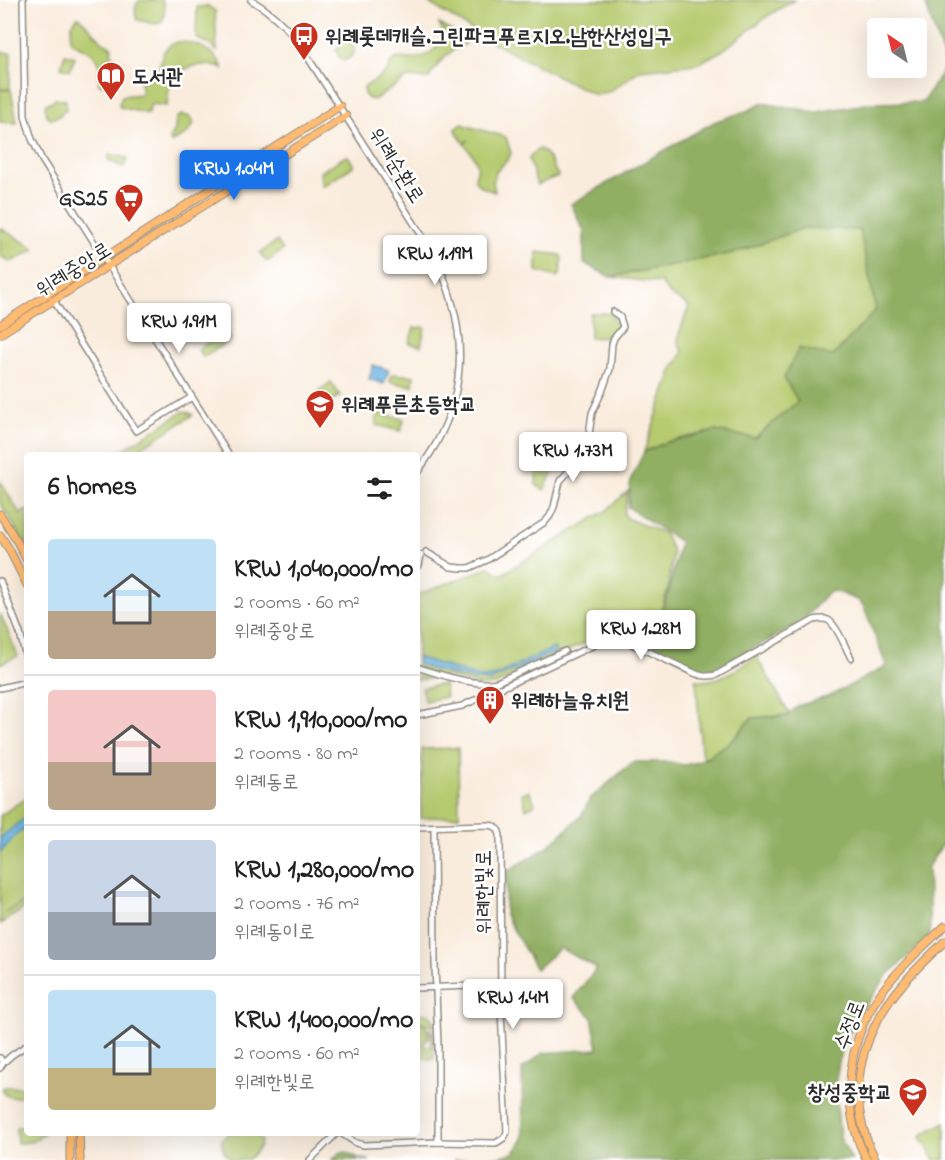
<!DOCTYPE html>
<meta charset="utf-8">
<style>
:root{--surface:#fff;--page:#f6f6f6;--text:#222;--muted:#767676;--line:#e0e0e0;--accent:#1a73e8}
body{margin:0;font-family:"Indie Flower","Poor Story",sans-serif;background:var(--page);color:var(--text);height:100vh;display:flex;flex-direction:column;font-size:22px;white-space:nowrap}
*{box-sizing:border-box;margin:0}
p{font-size:20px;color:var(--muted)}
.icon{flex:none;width:33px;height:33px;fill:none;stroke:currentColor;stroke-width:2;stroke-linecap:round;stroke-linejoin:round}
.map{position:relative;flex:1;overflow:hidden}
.details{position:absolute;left:24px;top:452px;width:396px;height:684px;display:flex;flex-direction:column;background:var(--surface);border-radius:6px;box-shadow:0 6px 24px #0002}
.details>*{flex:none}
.needle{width:39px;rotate:325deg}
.buttons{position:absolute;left:867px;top:18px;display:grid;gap:12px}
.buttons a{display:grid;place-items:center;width:60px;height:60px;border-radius:6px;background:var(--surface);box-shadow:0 6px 24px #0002;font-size:30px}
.price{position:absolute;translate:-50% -51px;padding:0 14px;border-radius:6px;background:#fff;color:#222;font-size:20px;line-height:39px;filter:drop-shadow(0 2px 3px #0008)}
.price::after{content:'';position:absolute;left:50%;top:36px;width:18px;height:14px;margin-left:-9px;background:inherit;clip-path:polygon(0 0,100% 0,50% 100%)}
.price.current{background:var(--accent);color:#fff}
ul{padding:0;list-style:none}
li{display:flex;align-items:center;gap:18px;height:150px;padding:0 24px}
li+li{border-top:2px solid var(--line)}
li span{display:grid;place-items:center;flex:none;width:168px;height:120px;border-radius:6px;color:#555}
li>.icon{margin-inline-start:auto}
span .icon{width:72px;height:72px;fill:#fffc;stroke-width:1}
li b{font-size:26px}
h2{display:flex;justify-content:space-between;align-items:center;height:72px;padding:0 24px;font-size:26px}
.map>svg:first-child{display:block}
.green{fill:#b6cb6f;stroke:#707b4d;stroke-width:1.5}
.forest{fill:#90af62;stroke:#5e6d46;stroke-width:1.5}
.water{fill:#6bb4e3;stroke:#4b7087;stroke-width:1.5}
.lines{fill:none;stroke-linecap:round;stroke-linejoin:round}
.minor-casing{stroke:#928c84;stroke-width:8}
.major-casing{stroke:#928c84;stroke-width:9}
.minor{stroke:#fff;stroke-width:5}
.major{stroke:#ffbb71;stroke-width:7}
.labels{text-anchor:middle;stroke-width:5;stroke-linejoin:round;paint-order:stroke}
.poi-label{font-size:21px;font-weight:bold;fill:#2b2b2b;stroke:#fff;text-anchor:start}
.street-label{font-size:21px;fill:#2b2b2b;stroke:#fff}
</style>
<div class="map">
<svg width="945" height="1160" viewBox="0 0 945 1160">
<rect width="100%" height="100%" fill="#fff"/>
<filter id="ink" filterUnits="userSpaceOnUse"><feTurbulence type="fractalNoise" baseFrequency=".0167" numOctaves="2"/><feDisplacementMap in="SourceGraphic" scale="12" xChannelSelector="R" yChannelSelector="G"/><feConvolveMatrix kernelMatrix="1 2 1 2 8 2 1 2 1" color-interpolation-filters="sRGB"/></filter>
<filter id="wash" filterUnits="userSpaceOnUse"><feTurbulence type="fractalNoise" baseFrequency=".008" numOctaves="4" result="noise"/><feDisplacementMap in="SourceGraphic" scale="24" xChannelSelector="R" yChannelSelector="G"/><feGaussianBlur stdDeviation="1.35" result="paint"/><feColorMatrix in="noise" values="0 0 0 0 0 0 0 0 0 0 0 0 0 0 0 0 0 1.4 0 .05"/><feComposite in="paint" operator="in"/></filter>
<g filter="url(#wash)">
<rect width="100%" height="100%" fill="#f9ecdc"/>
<!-- green -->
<g class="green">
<path d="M140 0H162C165 6 165 10 164 16 161 30 147 21 137 20 134 13 135 4 140 0Z"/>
<polygon points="424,0 794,0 769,15 723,50 697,64 640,70 610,91 595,95 493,43"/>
<polygon points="208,6 215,11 217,51 209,44 196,38 197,7"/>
<path d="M77 17H79L103 42 112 47 111 52 116 71H108L105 85 99 84C98 77 101 71 99 65 95 49 80 50 70 40L72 24Z"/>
<path d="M439 24 460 35 466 44C449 49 438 63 429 78L426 79C418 78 414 76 406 79L375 99C370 101 367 98 364 94V88C371 81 382 78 387 71 390 67 390 62 395 59 399 57 404 59 408 59 425 59 440 49 444 33Z"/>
<path d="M347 38C356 48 358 55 344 61L341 60 336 50 339 45Z"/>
<path d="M177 42C195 41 217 51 223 69 206 61 181 65 171 82 168 89 168 98 167 106L151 104 148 114 120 107 119 104 122 96 142 94 140 82C144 80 150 80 153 77 166 66 154 51 177 42Z"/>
<polygon points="0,52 11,53 10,89 0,89"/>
<polygon points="65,54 75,57 70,70 61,67"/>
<polygon points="0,90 11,90 17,123 0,122"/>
<polygon points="55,99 66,100 66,109 59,116 51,119 46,114 45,105"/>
<path d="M182 115 191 117 194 123C189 134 182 138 171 142L170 138 175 130 176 118Z"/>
<path d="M463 123 464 125 506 137 511 153 509 158 496 172 493 182 495 192C489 190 475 186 475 179 475 174 479 170 477 165 476 157 469 150 464 144L469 140 464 143 455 129Z"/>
<path d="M539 149C549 153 552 167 558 175L557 177C549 179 544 182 537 185L529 159 531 155Z"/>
<polygon points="110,154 127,158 125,166 123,167 109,161 108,159"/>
<polygon points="346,156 348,156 354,165 352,167 323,186 322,186 320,172"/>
<polygon points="0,228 34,248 34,250 13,261 10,261 0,256"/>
<polygon points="804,228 860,230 876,310 833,356 799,401 755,439 715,431 667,442 644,452 674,365 678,362 683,351 678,343 679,334 689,306 671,295 661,283 610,277 734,253"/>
<polygon points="277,241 283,250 267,262 260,253"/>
<polygon points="537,252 560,255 562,258 560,275 556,277 537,271"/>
<path d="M590 313H605L610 314C617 322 619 329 612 337L590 338Z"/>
<polygon points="425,327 421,346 409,343 414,328"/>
<polygon points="226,331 231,340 203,357 198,349"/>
<polygon points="392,374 414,376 413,386 390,382"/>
<polygon points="331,382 340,396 327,403 319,391"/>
<polygon points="184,411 192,414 193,415 131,454 116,454"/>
<polygon points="377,413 404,419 401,431 376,425"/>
<polygon points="537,457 559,460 544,490 536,485"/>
<polygon points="0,481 20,514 27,510 27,547 0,503"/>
<polygon points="628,491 624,514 628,519 664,533 673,552 668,590 659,614 642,640 620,633 606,633 495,685 479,686 447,676 417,680 417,595 489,567 501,575 607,510"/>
<polygon points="0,613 18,656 0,664"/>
<path d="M756 656 789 713 787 715 751 718 736 736 728 744 715 751 710 756 703 759 701 750 696 680C716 685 741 667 756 656Z"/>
<polygon points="444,684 446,697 424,701 422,688"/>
<polygon points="458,748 459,816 421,818 422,749"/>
<polygon points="529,791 535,803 534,805 526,809 522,793"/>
<polygon points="27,797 27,900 5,913 27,901 27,907 0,924 0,816"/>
<path d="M417 1014H429L433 1018 434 1026C430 1026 421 1022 417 1020Z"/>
<polygon points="417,1022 425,1025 428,1031 428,1038 423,1044 417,1045"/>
<polygon points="430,1029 433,1030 434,1059 423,1058 423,1046 431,1046"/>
<path d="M4 1087H27V1096C18 1097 5 1100 2 1089Z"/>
<polygon points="945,1122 945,1160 935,1160 921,1137 923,1134"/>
<polygon points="16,1127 27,1127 27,1132 43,1133 43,1135 31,1142 17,1143"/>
<path d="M229 1133H255L261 1139C261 1149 254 1154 247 1160H231C225 1154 221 1149 222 1139Z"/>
</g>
<!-- forest -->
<g class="forest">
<polygon points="924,0 945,0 945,62"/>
<polygon points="945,67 945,841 928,866 930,935 886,977 854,1021 840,1057 835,1084 840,1138 852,1160 453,1160 491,1158 514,1153 523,1139 522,1069 543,1053 598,1049 592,1017 573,998 597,968 560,948 536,969 505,915 506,872 546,848 582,815 590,799 633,762 666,762 684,765 694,763 710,757 715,751 728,744 737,736 751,718 787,716 798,706 830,696 885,667 886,665 863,605 858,600 834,591 827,593 807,616 792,628 714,669 701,671 643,640 661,614 669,590 680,542 628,507 631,479 644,452 667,442 715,431 755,438 798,401 784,378 799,348 833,356 876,310 860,230 804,228 734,253 610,277 584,263 584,231 571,204 714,122 749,110 763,103 817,112 872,103 923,102"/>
<polygon points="341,1152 346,1152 360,1159 370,1160 332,1160"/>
</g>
<!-- water -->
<g class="water">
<polygon points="373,365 389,370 384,384 369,379"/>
<polygon points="554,648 556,652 490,681 474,680 430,669 417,664 417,657 481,678 492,677"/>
<polygon points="27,816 27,827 17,834 1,852 0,851 0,838"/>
</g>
</g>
<g filter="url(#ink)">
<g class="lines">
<!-- minor casing -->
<g class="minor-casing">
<g id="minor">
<polyline points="23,0 25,116 32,139 42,160 228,454"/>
<path d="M251 0C270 11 285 25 298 42L433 253C464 315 471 379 437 442 431 453 424 463 417 473"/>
<polyline points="54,301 136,431 192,397"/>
<polyline points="426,552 451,567 461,568 469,568 487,560 545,522 550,516 554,507 560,481 581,457 588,442 592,413 603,389 610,369 612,344 614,338 623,327 620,317 613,312"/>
<polyline points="417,566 419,565 421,555"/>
<polyline points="0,581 20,633 27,662"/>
<path d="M417 667C438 674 476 687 497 682L565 651"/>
<polyline points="0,688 27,682"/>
<path d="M417 715 462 706 605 640 614 639 623 640 690 671C699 676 705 677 716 675L814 620C818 619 823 618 828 620 837 625 846 649 851 658"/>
<polyline points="434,827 435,965 438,1046 438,1142"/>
<polyline points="417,988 501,985"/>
<polyline points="0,1058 3,1063 0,1068"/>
<polyline points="3,1063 12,1055 27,1045"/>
<polyline points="339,1132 356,1143 364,1145 438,1142 496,1143 504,1138 507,1132 501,1010 500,835 498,829 494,826 488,825 417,827"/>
<polyline points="310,1160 338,1132"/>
</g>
</g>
<!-- major casing -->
<g class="major-casing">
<g id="major">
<polyline points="0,325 340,106"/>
<polyline points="0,334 346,116"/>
<polyline points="0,514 18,543 27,561"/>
<polyline points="0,535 9,549 27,585"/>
<polyline points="70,1132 70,1160"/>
<polyline points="79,1132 80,1160"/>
<path d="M867 1160C837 1104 848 1034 886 986 903 964 925 945 945 926"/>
<path d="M876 1160C843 1098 859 1035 903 984 916 968 931 955 945 941"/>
</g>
</g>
<!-- minor -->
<use href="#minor" class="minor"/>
<!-- major -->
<use href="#major" class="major"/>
</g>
</g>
<!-- icons -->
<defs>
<g id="bus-pin" transform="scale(1.5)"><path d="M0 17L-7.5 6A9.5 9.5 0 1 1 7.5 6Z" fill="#c8321e" stroke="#fff"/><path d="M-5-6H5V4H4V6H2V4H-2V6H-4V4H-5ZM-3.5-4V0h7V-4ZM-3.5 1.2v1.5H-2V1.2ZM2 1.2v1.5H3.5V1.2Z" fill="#fff"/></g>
<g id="library-pin" transform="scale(1.5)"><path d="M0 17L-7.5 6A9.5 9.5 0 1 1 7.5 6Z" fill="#c8321e" stroke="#fff"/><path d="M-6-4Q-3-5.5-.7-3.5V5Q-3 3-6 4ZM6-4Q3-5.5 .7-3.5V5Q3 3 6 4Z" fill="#fff"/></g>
<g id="supermarket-pin" transform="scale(1.5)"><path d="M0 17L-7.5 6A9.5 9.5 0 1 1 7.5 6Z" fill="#c8321e" stroke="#fff"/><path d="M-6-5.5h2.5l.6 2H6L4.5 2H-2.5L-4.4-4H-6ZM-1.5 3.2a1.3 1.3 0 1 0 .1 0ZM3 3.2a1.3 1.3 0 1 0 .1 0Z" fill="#fff"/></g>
<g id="school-pin" transform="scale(1.5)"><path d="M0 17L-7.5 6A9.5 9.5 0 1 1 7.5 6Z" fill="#c8321e" stroke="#fff"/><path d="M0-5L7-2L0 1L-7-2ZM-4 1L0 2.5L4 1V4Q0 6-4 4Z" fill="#fff"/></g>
<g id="building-pin" transform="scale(1.5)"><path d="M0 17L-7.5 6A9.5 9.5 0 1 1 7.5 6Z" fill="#c8321e" stroke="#fff"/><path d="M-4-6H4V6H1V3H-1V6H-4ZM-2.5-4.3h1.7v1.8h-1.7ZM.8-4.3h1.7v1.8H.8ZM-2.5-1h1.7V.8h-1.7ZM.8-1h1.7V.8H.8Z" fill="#fff"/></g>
</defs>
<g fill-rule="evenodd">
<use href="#bus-pin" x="304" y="36"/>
<use href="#library-pin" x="111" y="76"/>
<use href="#supermarket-pin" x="129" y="198"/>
<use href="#school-pin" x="320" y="404"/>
<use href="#building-pin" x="490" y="700"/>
<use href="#school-pin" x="913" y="1092"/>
</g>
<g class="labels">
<!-- poi labels -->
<g class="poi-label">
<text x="325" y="43">위례롯데캐슬.그린파크푸르지오.남한산성입구</text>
<text x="132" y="83">도서관</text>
<text x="108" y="205" text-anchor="end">GS25</text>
<text x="341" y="411">위례푸른초등학교</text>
<text x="511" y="707">위례하늘유치원</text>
<text x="892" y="1099" text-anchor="end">창성중학교</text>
</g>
<!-- street labels -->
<g class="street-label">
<text transform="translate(397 165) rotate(58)" y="7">위례순환로</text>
<text transform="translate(73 269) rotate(-32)" y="7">위례중앙로</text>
<text transform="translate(483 892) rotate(-90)" y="7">위례한빛로</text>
<text transform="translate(849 1025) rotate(-69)" y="7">수정로</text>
</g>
</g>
</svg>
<div class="buttons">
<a><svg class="needle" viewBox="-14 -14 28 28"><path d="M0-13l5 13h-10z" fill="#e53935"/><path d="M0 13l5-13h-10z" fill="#767676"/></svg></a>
</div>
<b class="price current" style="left:234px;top:201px">KRW 1.04M</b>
<b class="price" style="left:435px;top:286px">KRW 1.19M</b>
<b class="price" style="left:179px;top:354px">KRW 1.91M</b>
<b class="price" style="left:573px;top:483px">KRW 1.73M</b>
<b class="price" style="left:641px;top:661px">KRW 1.28M</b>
<b class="price" style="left:513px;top:1030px">KRW 1.4M</b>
<section class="details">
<h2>6 homes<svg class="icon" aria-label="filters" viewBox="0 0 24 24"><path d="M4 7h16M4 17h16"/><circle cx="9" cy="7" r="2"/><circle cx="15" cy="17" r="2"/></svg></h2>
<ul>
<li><span style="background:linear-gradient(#bfe0f5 60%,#b9a48a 0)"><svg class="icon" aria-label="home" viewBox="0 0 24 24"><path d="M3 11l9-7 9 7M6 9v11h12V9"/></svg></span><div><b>KRW 1,040,000/mo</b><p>2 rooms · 60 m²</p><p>위례중앙로</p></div></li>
<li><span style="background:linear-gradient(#f6c9c9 60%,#b9a48a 0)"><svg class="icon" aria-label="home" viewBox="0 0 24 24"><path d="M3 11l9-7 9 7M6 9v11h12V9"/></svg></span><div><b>KRW 1,910,000/mo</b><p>2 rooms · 80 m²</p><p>위례동로</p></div></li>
<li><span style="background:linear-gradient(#c9d6e8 60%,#9aa5b1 0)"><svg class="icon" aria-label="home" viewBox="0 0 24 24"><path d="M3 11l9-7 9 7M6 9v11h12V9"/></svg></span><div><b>KRW 1,280,000/mo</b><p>2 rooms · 76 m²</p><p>위례동이로</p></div></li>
<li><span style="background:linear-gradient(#bfe0f5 65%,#c2b280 0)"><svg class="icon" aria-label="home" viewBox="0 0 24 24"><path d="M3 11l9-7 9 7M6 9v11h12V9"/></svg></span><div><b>KRW 1,400,000/mo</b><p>2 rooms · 60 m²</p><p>위례한빛로</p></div></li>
</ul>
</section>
</div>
